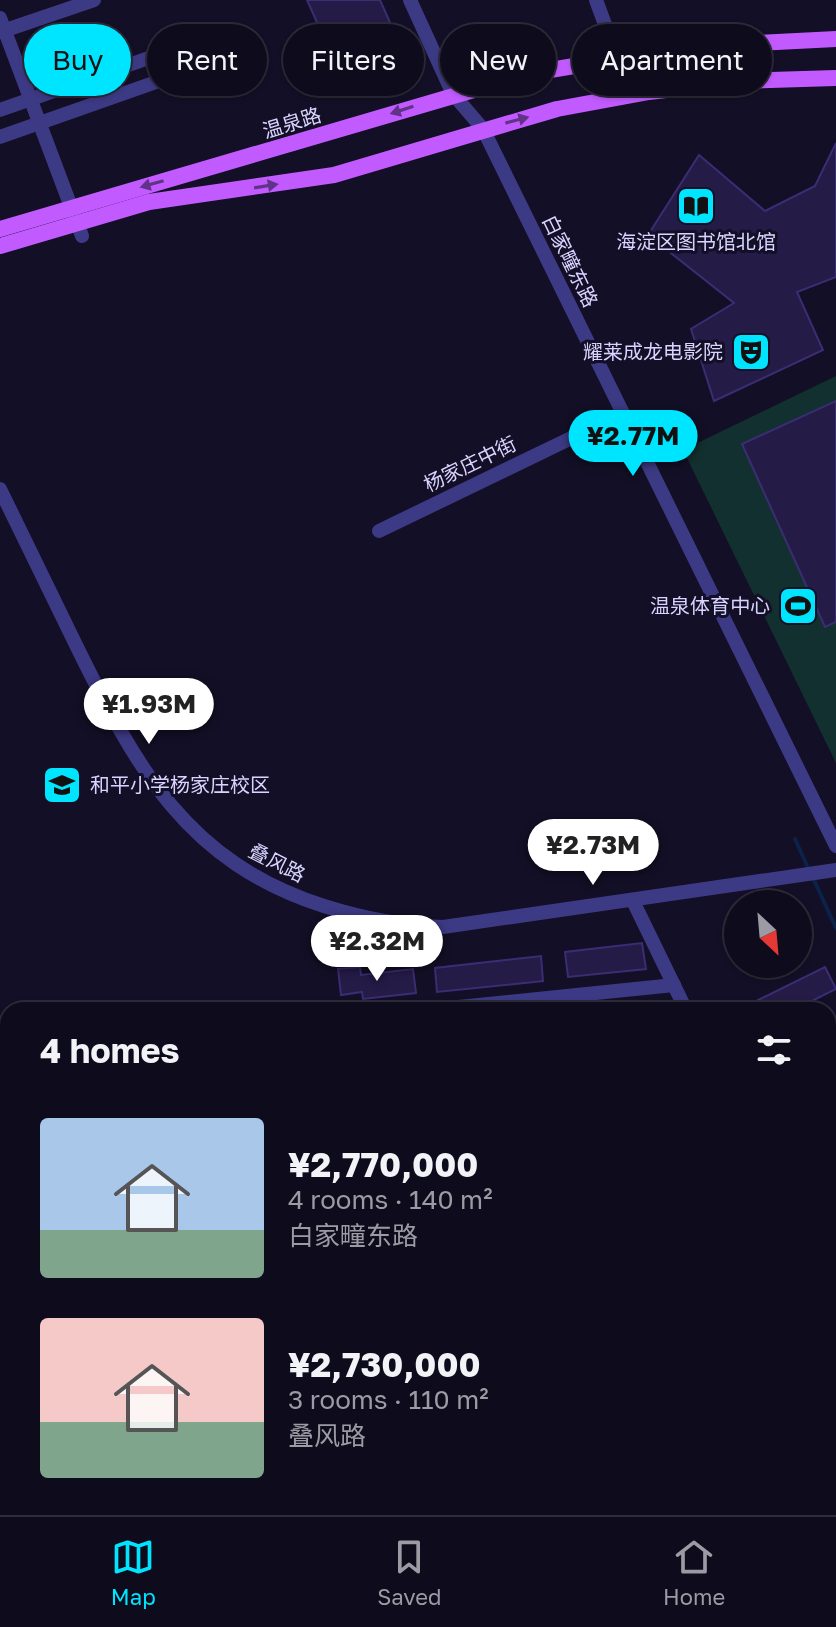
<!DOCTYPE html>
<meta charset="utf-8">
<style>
:root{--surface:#0e0b1c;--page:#171425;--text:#f1f3f6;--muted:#9b9ba3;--line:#2e2b3b;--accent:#00e5ff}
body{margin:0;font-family:"Golos Text","Noto Sans SC",sans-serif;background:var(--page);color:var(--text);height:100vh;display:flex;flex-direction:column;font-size:30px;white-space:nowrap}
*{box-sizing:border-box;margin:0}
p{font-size:26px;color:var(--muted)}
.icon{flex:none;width:44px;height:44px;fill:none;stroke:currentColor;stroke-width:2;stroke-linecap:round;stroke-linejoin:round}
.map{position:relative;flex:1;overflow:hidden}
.drawer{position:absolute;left:0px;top:1002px;width:836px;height:514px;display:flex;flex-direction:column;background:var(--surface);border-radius:24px 24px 0 0;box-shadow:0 2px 6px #0004,0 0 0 2px var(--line)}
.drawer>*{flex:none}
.banner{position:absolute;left:24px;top:24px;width:788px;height:72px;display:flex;gap:16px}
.needle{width:52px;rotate:154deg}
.tools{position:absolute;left:724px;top:890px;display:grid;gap:16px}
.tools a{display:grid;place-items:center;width:88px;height:88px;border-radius:50%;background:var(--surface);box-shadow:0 2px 6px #0004,0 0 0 2px var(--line);font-size:40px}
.price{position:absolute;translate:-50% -68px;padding:0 18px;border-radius:28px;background:#fff;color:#222;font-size:26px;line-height:52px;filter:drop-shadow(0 2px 4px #0008)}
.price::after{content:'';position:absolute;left:50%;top:48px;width:24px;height:18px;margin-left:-12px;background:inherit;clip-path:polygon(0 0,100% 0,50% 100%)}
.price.on{background:var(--accent);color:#111}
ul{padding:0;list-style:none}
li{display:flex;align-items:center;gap:24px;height:200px;padding:0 40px}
li span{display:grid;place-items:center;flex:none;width:224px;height:160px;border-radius:8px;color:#555}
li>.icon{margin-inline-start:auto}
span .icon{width:96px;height:96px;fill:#fffc;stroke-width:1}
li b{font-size:34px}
h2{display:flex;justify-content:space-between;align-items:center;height:96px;padding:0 40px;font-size:34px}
.tag{padding:0 28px;border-radius:36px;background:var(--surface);box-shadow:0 2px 6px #0004,0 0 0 2px var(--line);font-size:28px;line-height:72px}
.tag.on{background:var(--accent);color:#111}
.menu{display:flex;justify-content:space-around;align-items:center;height:112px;border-top:2px solid var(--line);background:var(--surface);font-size:22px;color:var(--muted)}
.menu a{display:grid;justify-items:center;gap:4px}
.menu .on{color:var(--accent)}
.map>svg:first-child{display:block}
.green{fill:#12302f}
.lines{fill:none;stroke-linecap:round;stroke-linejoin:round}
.stream{stroke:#0c2248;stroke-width:4}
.building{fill:#241b47;stroke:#3b2d73;stroke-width:2}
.minor{stroke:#3d3a85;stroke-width:14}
.major{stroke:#c25bff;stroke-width:16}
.oneway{fill:#623188}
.labels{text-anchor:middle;stroke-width:6;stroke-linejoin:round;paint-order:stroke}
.street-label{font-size:20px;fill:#d9d4ff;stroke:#130f26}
.poi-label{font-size:20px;fill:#d9d4ff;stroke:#130f26;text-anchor:end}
</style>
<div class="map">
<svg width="836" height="1515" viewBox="0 0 836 1515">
<rect width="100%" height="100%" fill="#130f26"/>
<!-- green -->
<g class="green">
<polygon points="836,376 836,763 683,450"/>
<polygon points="836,1243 836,1490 828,1491 828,1245"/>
<polygon points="232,1508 720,1508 676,1515 233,1515"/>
</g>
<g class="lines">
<!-- stream -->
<g class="stream">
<polyline points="795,839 809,870"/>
<polyline points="813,878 836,928"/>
</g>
</g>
<!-- building -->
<g class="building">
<polygon points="307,0 380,0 405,56 344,83"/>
<polygon points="836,143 836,277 797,292 823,350 714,401 691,329 734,303 648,235 699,155 765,211 815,186"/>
<polygon points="836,401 836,622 825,627 742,444"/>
<polygon points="642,943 646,969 568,977 565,952"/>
<polygon points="541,956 543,981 437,992 435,968"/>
<polygon points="360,967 361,975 413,969 416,993 363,999 362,992 341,995 338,969"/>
<polygon points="825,967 836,989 794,1010 738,1010"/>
</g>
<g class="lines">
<!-- minor -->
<g class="minor">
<polyline points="410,0 453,94 483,129 836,846"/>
<polyline points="596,0 617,57"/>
<polyline points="0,18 82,236"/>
<polyline points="0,32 94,0"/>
<polyline points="0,110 183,46"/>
<polyline points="0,137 196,68"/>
<path d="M0 489C26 542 52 595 77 647 137 769 187 862 324 906 365 919 401 926 443 927L836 870"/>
<polyline points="379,531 623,413"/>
<polyline points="633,901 686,1010"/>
<polyline points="429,1010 674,985"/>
<polyline points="828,1229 836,1228"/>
</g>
<!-- major -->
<g class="major">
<polyline points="0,229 532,73 695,46 836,39"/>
<polyline points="0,246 149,202 334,175 557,109 649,92 742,81 836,78"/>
</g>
</g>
<!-- one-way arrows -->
<defs><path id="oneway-solid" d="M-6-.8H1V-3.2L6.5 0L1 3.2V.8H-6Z" transform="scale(2)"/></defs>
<g class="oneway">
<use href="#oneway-solid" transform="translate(402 110) rotate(162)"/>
<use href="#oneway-solid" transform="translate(517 120) rotate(-15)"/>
<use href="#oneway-solid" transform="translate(152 184) rotate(164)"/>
<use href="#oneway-solid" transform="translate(266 186) rotate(-9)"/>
</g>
<!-- icons -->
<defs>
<g id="library-square" transform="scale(2)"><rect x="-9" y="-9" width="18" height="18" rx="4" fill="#00e5ff" stroke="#130f26"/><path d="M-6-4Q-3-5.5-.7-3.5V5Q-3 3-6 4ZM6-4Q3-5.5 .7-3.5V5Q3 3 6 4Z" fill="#111"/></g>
<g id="theatre-square" transform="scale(2)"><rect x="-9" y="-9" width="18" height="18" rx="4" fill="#00e5ff" stroke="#130f26"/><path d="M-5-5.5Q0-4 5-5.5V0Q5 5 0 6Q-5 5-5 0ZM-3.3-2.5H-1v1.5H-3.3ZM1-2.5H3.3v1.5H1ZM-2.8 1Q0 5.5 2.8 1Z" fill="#111"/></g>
<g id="stadium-square" transform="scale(2)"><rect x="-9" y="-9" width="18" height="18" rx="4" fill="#00e5ff" stroke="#130f26"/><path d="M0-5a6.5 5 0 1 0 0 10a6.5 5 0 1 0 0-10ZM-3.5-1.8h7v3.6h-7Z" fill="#111"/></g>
<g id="school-square" transform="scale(2)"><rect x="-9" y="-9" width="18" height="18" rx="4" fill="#00e5ff" stroke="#130f26"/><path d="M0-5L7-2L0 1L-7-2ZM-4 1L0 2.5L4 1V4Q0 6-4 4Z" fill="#111"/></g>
</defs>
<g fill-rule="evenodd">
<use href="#library-square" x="696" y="206"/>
<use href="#theatre-square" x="751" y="352"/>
<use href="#stadium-square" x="798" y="606"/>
<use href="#school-square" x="62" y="785"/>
</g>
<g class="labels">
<!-- street labels -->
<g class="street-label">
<text transform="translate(292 123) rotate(-17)" y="7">温泉路</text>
<text transform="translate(570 261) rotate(64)" y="7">白家疃东路</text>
<text transform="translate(470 464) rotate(-26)" y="7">杨家庄中街</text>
<text transform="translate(277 863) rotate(27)" y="7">叠风路</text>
</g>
<!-- poi labels -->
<g class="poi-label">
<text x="696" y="249" text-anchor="middle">海淀区图书馆北馆</text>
<text x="723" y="359">耀莱成龙电影院</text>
<text x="770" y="613">温泉体育中心</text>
<text x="90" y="792" text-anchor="start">和平小学杨家庄校区</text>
</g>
</g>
</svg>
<div class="tools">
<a><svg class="needle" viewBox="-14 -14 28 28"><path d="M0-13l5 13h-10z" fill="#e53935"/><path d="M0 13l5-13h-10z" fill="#9b9ba3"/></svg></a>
</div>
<b class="price on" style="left:633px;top:478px">¥2.77M</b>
<b class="price" style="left:149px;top:746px">¥1.93M</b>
<b class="price" style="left:593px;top:887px">¥2.73M</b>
<b class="price" style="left:377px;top:983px">¥2.32M</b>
<div class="banner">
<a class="tag on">Buy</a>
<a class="tag">Rent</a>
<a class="tag">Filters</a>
<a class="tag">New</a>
<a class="tag">Apartment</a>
</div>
<section class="drawer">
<h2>4 homes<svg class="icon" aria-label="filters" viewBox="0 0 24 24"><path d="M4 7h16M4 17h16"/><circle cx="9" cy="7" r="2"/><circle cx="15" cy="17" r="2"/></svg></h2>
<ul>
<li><span style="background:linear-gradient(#a9c7e8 70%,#7fa58c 0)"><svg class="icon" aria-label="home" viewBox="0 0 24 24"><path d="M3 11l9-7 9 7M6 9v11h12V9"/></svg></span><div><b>¥2,770,000</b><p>4 rooms · 140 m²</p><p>白家疃东路</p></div></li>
<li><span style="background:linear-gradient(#f6c9c9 65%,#7fa58c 0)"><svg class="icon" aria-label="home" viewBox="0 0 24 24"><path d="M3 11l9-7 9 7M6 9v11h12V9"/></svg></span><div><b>¥2,730,000</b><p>3 rooms · 110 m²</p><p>叠风路</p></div></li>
</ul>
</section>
</div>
<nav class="menu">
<a class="on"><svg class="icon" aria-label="map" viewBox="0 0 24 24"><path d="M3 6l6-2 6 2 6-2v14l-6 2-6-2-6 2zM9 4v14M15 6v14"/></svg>Map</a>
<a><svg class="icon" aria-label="saved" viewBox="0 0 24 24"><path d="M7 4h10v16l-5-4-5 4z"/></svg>Saved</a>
<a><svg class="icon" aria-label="home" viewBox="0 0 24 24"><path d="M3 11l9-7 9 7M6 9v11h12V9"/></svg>Home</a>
</nav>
